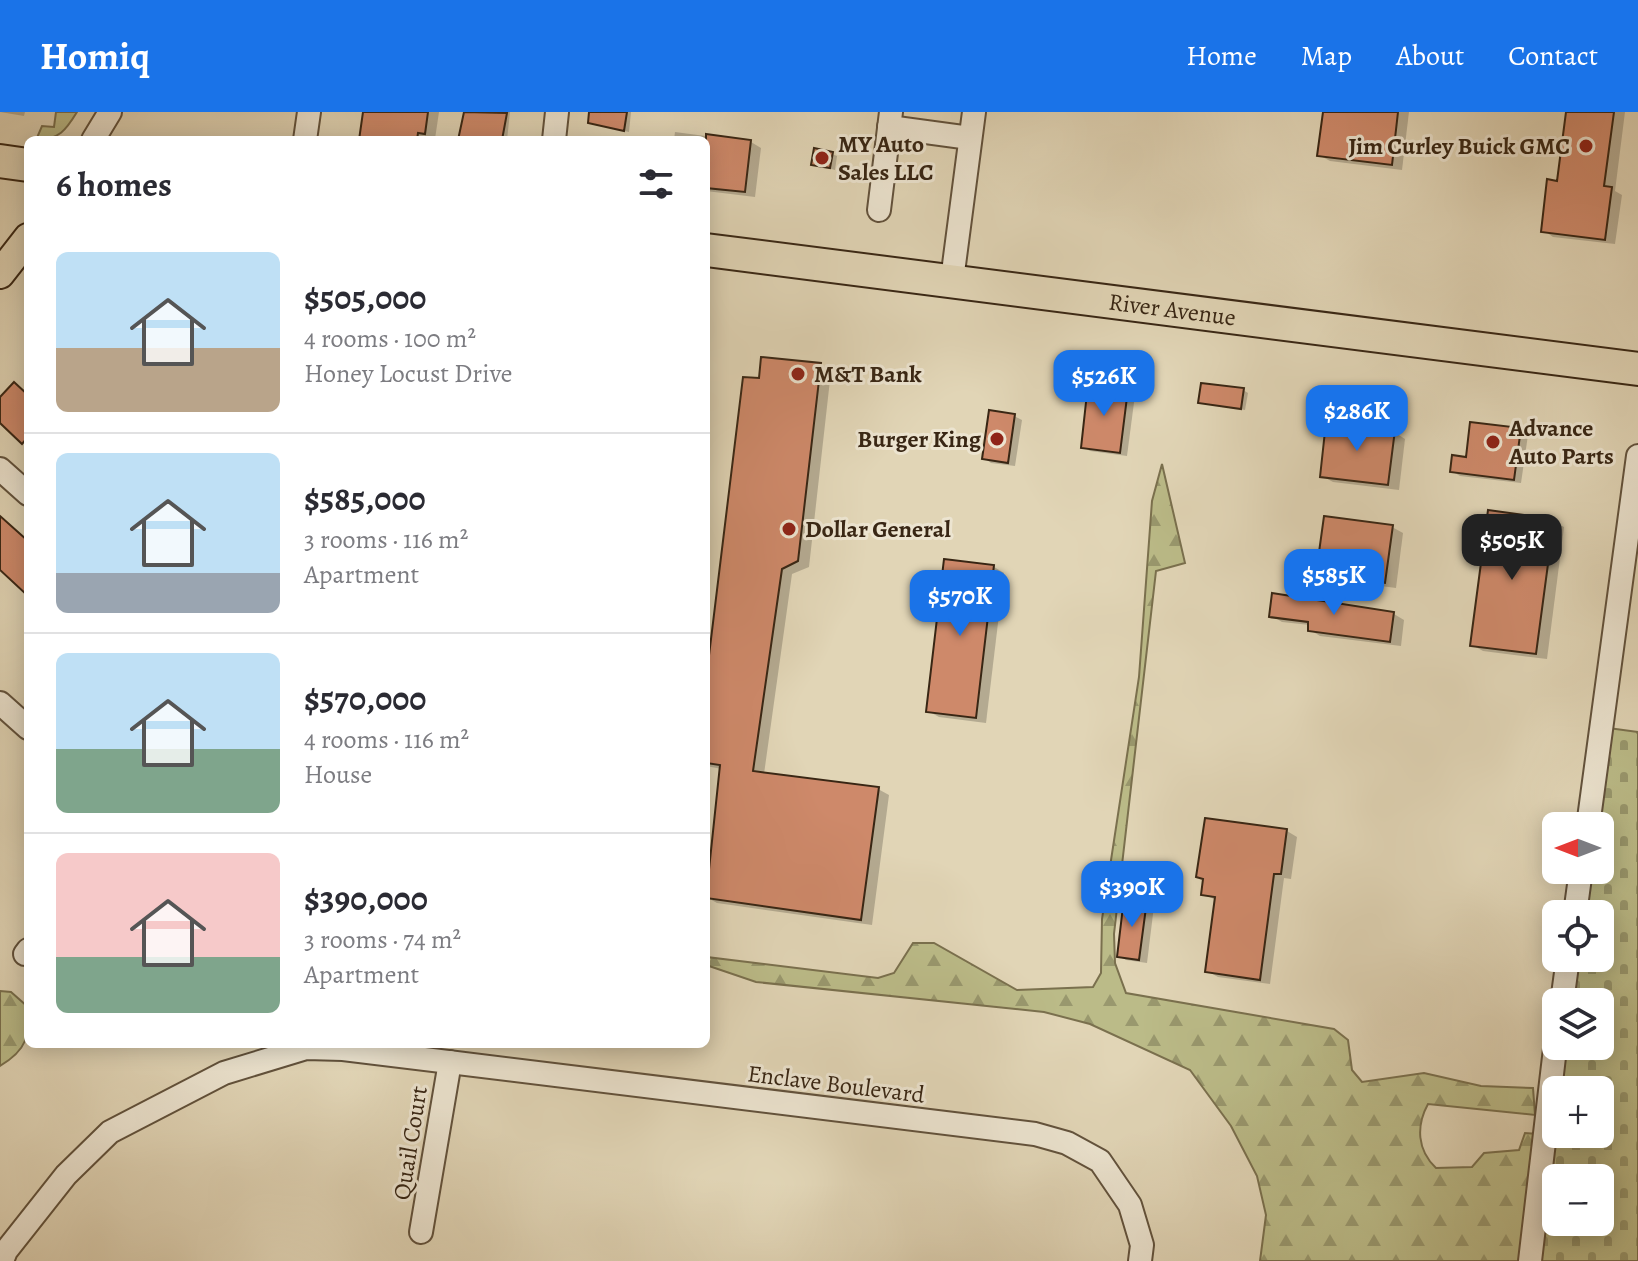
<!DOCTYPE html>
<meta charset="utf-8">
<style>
:root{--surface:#fff;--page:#f7f7f7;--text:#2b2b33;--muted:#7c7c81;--line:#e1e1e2;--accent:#1a73e8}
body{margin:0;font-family:Alegreya,serif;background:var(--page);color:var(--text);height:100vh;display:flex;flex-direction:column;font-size:30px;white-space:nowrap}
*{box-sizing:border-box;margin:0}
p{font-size:26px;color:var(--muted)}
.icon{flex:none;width:44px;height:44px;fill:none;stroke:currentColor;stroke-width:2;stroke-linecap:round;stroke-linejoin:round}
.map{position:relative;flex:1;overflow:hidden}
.sheet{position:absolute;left:24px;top:24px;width:686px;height:912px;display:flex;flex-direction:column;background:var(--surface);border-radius:12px;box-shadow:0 4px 20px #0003}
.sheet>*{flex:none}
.needle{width:52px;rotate:270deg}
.buttons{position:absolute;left:1542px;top:700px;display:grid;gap:16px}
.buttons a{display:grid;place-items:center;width:72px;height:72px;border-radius:12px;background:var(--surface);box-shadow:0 4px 20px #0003;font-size:40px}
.price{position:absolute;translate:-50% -68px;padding:0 18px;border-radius:16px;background:var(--accent);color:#fff;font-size:26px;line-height:52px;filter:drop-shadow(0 2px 4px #0008)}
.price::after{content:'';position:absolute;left:50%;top:48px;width:24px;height:18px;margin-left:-12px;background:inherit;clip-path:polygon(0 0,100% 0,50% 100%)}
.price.active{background:#222;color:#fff}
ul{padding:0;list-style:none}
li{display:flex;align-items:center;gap:24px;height:200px;padding:0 32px}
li+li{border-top:2px solid var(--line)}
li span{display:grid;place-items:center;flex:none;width:224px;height:160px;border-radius:12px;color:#555}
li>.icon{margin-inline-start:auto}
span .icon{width:96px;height:96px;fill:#fffc;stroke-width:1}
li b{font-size:34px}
h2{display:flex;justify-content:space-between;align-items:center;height:96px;padding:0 32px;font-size:34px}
header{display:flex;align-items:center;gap:48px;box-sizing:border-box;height:112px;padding:0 40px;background:var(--accent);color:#fff}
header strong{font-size:38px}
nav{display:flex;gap:44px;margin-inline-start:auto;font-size:28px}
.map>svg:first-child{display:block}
.grass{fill:#bb8;stroke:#7a704e;stroke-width:2}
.forest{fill:url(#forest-firs);stroke:#7a704e;stroke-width:2}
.cemetery{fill:url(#cemetery-stones);stroke:#7a704e;stroke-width:2;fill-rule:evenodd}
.shadow{fill:#0003}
.building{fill:#ce896a;stroke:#382614;stroke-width:2}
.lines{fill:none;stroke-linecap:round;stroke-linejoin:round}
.minor-casing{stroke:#62523c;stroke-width:26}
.major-casing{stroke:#382614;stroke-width:32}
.highway-casing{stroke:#382614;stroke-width:36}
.minor{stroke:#ece4d0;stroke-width:22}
.major{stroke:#e1d5b6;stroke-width:28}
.highway{stroke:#e1d5b6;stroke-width:32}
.poi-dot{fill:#8f2418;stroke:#ece4d0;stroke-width:3}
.labels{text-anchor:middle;stroke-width:6;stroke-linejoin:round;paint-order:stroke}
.poi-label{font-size:24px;font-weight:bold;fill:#382614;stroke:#ece4d0;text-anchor:start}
.street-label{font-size:24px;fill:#382614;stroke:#ece4d0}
</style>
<header>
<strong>Homiq</strong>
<nav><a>Home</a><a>Map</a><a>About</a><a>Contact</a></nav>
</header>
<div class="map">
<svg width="1638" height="1149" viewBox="0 0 1638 1149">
<defs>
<pattern id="forest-firs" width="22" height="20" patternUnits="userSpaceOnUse" patternTransform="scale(2)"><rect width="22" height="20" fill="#bb8"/><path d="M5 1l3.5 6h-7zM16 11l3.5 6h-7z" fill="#99986e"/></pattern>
<pattern id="cemetery-stones" width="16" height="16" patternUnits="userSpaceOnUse" patternTransform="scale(2)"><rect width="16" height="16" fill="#bb8"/><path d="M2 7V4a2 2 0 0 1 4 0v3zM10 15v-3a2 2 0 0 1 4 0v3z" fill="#99986e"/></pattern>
</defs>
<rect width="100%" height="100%" fill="#e1d5b6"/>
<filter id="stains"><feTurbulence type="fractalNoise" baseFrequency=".0025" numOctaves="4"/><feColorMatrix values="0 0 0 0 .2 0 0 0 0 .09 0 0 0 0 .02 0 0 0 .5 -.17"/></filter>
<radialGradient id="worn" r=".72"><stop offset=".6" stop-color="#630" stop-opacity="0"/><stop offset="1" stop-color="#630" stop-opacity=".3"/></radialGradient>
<!-- grass -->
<path class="grass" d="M56 0H77C66 18 59 28 36 28L42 14 54 15Z"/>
<!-- forest -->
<g class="forest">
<path d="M1162 352 1185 451 1156 459 1114 822 1115 851 1126 881 1334 917 1348 928 1352 958 1362 970 1424 961 1481 974 1533 976 1535 1003 1428 992C1416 1014 1417 1038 1436 1056L1472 1055 1484 1041 1519 1038 1525 1021 1538 1022 1523 1149H1260L1266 1103 1257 1064 1231 1014 1190 958 1090 912 1044 900 756 870 706 853V845L878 866 894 861 913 831H934L1017 878 1093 875 1101 861 1102 807 1139 565 1152 389Z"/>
<path d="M0 879 11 880 28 895C28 926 28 937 0 954Z"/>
</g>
<!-- cemetery -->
<path class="cemetery" d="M1601 615 1638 620V1149H1530L1556 934H1600V890H1561L1568 846H1600V802H1574L1581 758H1600V714H1587ZM1556 978H1600V1022H1556ZM1556 1066H1600V1110H1556Z"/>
<!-- shadow -->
<g class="shadow">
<polygon points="0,0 25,0 24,4"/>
<polygon points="365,0 439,0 435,27 361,28"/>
<polygon points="464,0 510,0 507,28 460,28"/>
<polygon points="591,0 631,0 629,20 595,13 590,10"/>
<polygon points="1325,0 1409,0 1402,58 1330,49 1319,43"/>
<polygon points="1568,0 1625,0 1615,79 1622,83 1615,132 1553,125 1543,118 1559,71"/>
<polygon points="675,20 751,30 761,36 755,85 706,79 706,28 674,28"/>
<polygon points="832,42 837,44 835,58 813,52"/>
<polygon points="821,253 831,259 809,455 792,462 764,662 878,677 889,683 872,813 717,791 706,785 722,657 706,654 706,585 761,268"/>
<polygon points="1243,278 1248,281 1245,298 1200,290"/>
<polygon points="1127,279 1135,283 1127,344 1090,339 1083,335"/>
<polygon points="1014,304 1022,308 1015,354 991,351 984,346"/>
<polygon points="1520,318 1528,323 1521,371 1460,364 1452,359 1468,347"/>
<polygon points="1394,320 1405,327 1399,378 1333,370 1322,364"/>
<polygon points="1553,409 1564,415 1547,547 1483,539 1472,533"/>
<polygon points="1392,415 1403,421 1396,476 1328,467 1318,461"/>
<polygon points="994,455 1004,461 986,611 939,605 928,599"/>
<polygon points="1394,502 1404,508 1401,534 1320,524 1310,518 1310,513 1282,510 1272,504"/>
<polygon points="1287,719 1297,725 1291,767 1284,766 1270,872 1218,865 1207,859 1216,788 1203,782"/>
<polygon points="1126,788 1147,790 1154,794 1147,851 1126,848 1119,844"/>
</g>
<!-- building -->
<g class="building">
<polygon points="363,0 428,0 425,22 418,21 417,28 359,28"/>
<polygon points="464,0 507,1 502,28 458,28"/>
<polygon points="589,0 627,0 624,19 588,11"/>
<polygon points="1323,0 1398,0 1392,53 1317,44"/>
<polygon points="1566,0 1614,0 1604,74 1612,75 1605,128 1541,120 1547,67 1557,69"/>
<polygon points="706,22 751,28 745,80 706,76"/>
<polygon points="814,36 833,40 830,56 811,53"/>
<polygon points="761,245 821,251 798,449 782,457 753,659 879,675 861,808 706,786 720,653 706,651 706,568 743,265 759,266"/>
<polygon points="14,270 28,283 28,325 22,332 0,311 0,285"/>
<polygon points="1201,271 1244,276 1241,297 1198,291"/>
<polygon points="1088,272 1128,277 1120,341 1081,336"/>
<polygon points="989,298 1015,302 1008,351 982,347"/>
<polygon points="1326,310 1395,318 1388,373 1320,365"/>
<polygon points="1470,310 1521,316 1514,368 1450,360 1452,343 1466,345"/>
<polygon points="1488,398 1554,407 1536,542 1470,534"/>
<polygon points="0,404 28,429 28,484 0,458"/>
<polygon points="1324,404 1393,413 1385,471 1316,462"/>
<polygon points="944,447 994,453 976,606 926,600"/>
<polygon points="1272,481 1394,500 1390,530 1308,519 1308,510 1269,505"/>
<polygon points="1205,706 1287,717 1281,762 1274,762 1260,868 1205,860 1215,785 1201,783 1203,767 1196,765"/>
<polygon points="1124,786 1147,788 1139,848 1117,845"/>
</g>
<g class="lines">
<!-- minor casing -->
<g class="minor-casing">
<g id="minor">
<polyline points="889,15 970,26"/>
<polyline points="93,28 110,0"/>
<polyline points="305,28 309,0"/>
<polyline points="554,28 557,0"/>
<polyline points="879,98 891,0"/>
<polyline points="952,168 974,0"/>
<polyline points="0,357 28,382"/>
<polyline points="0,591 28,616"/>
<polyline points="1588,714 1638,344"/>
<polyline points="1575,802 1581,758"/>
<polyline points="25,842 28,838"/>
<polyline points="1562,890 1568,846"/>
<polyline points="421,1120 450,950"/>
<polyline points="2,1149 6,1139 66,1063 110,1020 224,961 306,936 343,937 1035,1022 1067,1031 1100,1049 1130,1093 1142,1133 1140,1149"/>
<polyline points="1530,1149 1556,928"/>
</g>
</g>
<!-- major casing -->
<g class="major-casing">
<polyline id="major" points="0,162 28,126"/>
</g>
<!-- highway casing -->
<g class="highway-casing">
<g id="highway">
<polyline points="0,49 28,53"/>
<path id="s1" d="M706 138 1638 257"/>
</g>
</g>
<!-- minor -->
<use href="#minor" class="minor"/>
<!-- major -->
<use href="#major" class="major"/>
<!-- highway -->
<use href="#highway" class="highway"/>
</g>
<!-- markers -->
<g class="poi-dot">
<circle cx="1586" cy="34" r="8"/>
<circle cx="822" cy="46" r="8"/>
<circle cx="798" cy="262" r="8"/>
<circle cx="997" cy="327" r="8"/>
<circle cx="1493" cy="330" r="8"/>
<circle cx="789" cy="417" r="8"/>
</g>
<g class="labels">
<!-- poi labels -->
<g class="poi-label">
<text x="838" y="40">MY Auto<tspan x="838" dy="28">Sales LLC</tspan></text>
<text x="1570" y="42" text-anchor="end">Jim Curley Buick GMC</text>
<text x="814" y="270">M&amp;T Bank</text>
<text x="1509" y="324">Advance<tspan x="1509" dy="28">Auto Parts</tspan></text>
<text x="981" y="335" text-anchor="end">Burger King</text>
<text x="805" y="425">Dollar General</text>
</g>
<!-- street labels -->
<g class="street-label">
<text dy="8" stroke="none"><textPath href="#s1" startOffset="470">River Avenue</textPath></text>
<text transform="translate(836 972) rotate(7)" y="8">Enclave Boulevard</text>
<text transform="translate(410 1031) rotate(-81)" y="8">Quail Court</text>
</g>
</g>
<rect width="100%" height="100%" filter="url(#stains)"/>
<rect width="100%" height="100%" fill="url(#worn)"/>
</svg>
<div class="buttons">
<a><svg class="needle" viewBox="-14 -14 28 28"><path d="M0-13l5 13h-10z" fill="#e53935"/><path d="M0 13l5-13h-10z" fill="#7c7c81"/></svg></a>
<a><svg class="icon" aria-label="locate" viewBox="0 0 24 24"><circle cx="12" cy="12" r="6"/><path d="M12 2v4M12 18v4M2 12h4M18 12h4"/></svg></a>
<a><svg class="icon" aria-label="layers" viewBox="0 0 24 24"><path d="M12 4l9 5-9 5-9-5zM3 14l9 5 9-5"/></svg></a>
<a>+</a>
<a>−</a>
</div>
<b class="price" style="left:1104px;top:306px">$526K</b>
<b class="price" style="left:1357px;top:341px">$286K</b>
<b class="price active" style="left:1512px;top:470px">$505K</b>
<b class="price" style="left:1334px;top:505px">$585K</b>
<b class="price" style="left:960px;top:526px">$570K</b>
<b class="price" style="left:1132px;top:817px">$390K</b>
<section class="sheet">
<h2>6 homes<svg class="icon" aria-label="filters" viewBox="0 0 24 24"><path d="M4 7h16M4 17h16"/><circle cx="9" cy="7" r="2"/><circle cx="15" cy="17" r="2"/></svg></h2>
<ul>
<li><span style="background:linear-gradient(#bfe0f5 60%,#b9a48a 0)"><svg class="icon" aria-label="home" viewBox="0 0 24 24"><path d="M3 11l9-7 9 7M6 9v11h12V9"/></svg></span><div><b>$505,000</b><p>4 rooms · 100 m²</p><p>Honey Locust Drive</p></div></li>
<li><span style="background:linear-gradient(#bfe0f5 75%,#9aa5b1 0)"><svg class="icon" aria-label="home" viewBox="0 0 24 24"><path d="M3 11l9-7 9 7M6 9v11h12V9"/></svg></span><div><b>$585,000</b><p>3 rooms · 116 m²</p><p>Apartment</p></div></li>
<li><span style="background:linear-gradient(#bfe0f5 60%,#7fa58c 0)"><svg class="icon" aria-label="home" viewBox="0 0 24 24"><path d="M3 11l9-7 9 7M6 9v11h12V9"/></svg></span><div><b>$570,000</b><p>4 rooms · 116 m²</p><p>House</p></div></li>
<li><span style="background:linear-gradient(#f6c9c9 65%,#7fa58c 0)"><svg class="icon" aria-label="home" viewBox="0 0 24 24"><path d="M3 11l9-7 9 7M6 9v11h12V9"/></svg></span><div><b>$390,000</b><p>3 rooms · 74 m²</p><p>Apartment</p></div></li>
</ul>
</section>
</div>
